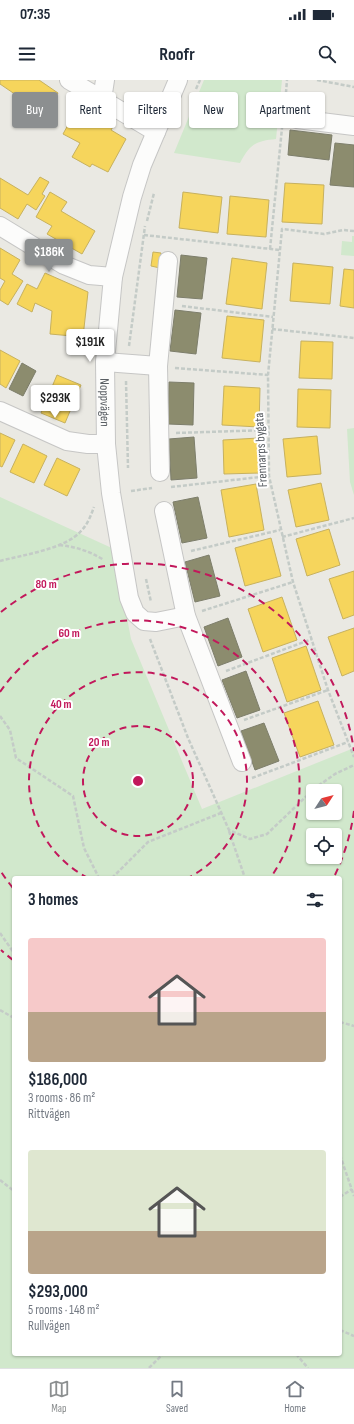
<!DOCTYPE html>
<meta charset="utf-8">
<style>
:root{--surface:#fff;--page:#f6f6f7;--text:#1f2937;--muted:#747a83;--line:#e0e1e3;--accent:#8c8f90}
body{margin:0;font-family:"Sofia Sans Condensed",sans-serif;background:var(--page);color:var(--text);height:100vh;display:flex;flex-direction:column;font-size:15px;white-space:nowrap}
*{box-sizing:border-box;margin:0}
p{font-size:13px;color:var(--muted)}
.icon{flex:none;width:22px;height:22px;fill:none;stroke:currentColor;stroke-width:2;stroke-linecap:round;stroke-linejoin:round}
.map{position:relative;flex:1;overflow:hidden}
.sheet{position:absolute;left:12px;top:796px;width:330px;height:480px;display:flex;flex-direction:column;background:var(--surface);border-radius:4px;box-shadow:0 1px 3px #0004}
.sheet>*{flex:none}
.hud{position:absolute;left:12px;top:12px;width:330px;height:36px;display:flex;gap:8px}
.needle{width:26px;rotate:54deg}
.buttons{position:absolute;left:306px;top:704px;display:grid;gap:8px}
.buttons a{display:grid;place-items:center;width:36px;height:36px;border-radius:4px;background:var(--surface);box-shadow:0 1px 3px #0004;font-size:20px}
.price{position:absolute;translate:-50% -34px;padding:0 9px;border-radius:4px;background:#fff;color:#222;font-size:13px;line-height:26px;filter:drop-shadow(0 1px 2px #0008)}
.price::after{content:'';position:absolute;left:50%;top:24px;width:12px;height:9px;margin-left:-6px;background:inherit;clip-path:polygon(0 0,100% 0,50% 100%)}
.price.selected{background:var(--accent);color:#fff}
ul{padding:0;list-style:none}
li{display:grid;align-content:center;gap:8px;height:212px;padding:0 16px}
li span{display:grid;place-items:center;height:124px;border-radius:4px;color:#555}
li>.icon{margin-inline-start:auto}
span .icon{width:72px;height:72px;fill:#fffc;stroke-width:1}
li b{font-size:17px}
h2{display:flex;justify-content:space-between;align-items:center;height:48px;padding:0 16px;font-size:17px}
.tag{padding:0 14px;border-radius:4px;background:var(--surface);box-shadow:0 1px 3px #0004;font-size:14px;line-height:36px}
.tag.selected{background:var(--accent);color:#fff}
.status{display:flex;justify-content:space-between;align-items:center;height:28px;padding:0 20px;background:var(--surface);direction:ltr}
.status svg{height:11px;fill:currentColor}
header{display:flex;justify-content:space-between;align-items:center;height:52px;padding:0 16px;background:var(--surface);font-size:18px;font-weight:700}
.menu{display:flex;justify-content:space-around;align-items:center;height:56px;border-top:1px solid var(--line);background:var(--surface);font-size:11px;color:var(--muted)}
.menu a{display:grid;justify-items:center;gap:2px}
.menu .selected{color:var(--accent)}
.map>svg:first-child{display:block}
.green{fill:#d1e8cc;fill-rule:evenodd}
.homes{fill:#f6d55c;stroke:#c7b15e}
.industry{fill:#8c8c6e;stroke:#7d7e6b}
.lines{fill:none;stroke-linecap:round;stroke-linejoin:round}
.minor-casing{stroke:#c6c6c5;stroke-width:20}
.path{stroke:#c4cbc7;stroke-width:2.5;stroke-dasharray:4 2;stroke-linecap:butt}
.minor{stroke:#fcfcfb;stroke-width:18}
.ring{fill:none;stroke:#c2185b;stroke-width:2;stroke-dasharray:7 5}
.labels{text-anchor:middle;stroke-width:4;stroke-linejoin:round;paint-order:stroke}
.street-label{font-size:13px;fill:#595e63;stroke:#fff}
.centre{fill:#c2185b;stroke:#fff;stroke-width:2}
.ring-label{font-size:12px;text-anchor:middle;font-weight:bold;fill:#c2185b;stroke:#fff;stroke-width:4;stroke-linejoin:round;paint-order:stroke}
</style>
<div class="status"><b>07:35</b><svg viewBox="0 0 49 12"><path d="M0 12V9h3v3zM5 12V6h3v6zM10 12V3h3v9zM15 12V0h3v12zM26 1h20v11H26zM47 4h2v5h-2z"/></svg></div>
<header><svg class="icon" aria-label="menu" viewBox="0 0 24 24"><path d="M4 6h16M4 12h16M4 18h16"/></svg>Roofr<svg class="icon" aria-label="search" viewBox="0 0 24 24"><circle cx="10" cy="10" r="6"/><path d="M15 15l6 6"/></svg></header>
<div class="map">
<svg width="354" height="1288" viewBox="0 0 354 1288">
<rect width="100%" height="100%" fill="#eae9e3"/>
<!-- green -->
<g class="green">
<path d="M204 0H282L276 59C256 61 250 64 240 83L174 73Z"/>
<polygon points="352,156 354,156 354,176 341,175 342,161 352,162"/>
<polygon points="354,348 354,415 350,402 347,349"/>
<path d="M0 417 114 469 131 559 202 729 354 668V1288H0ZM313 711H335V733H313ZM313 755H335V777H313ZM14 798H340V1274H14Z"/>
</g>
<!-- homes -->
<g class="homes">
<polygon points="0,0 39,0 58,13 36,46 14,32 22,19 0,4"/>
<polygon points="79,25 114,45 111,50 126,59 108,92 92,84 90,87 72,77 80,63 63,54"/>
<polygon points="40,97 49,102 42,114 45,116 36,130 27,124 18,139 0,128 0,98 28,115"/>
<polygon points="285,103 324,105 322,144 282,142"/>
<polygon points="50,112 67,122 61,131 95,151 82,174 47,154 52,146 36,137"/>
<polygon points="183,112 222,117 218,153 179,148"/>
<polygon points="230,116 269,120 266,157 227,154"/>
<polygon points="0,168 20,180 12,194 23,201 8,225 0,220 0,210 5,201 0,198"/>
<polygon points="153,172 161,173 160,188 151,186"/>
<polygon points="232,178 267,183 262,229 226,224"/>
<polygon points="293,183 333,187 330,224 290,221"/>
<polygon points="344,189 354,190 354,228 340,226"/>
<polygon points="45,193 88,212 83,257 50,254 52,231 35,223 32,232 17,224 27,204 37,209"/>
<polygon points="227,236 264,240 260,282 222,278"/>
<polygon points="301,261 333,262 332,299 299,298"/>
<polygon points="0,270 20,281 6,308 0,304"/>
<polygon points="57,295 81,305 65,343 41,333"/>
<polygon points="224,306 260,308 259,347 222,345"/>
<polygon points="298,309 331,310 330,348 297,347"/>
<polygon points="0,353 15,360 2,387 0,386"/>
<polygon points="317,356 321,394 287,397 283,359"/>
<polygon points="259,358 260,393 224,394 223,360"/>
<polygon points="23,364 47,376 34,403 10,392"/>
<polygon points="57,378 80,389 67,416 44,405"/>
<polygon points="321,403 329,440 296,447 288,410"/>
<polygon points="256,404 264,450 229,457 221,410"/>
<polygon points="329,449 340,485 307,496 296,459"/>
<polygon points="271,458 281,496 245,506 235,468"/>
<polygon points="354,491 354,535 343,539 329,499"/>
<polygon points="282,517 297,560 263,572 248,529"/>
<polygon points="354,548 354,591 342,596 328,557"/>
<polygon points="306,566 321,610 287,622 272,578"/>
<polygon points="318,621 334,665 300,677 284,633"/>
</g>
<!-- industry -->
<g class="industry">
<polygon points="290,50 332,55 329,80 288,75"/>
<polygon points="335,63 354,65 354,107 330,105"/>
<polygon points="181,175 207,178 202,219 177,217"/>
<polygon points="175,230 201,233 196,274 170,271"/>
<polygon points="22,283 36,291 23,316 9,309"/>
<polygon points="169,302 194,303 193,345 168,344"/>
<polygon points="194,357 197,398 171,400 169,359"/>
<polygon points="198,417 207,458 182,463 173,422"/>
<polygon points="209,475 220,516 195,522 185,482"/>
<polygon points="228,538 242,577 218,586 204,547"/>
<polygon points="246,591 260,630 237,638 222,600"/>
<polygon points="264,643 279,681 255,690 241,651"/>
</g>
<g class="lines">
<!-- minor casing -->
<g class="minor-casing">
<g id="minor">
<polyline points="69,0 156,52"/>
<path id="s1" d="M178 0 142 85 132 117 113 197 105 282 106 364 111 413 129 518 135 533 144 541 156 542 186 536"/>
<polyline points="102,20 105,0"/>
<polyline points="297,39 354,46"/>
<polyline points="0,146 64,185 89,195 113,197"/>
<polyline points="105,282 158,286"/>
<polyline points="0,331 67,361 88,364 106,364"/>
<polyline points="160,392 158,286 168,181"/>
<polyline points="164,431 186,536 242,682"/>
</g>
</g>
<!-- path -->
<g class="path">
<polyline points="317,0 354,7"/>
<polyline points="196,9 200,0"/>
<polyline points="285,25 287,0"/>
<polyline points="147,141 154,113"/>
<polyline points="354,151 343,150 324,154 282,149 268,295 269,396 293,502 328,610 354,677"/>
<polyline points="144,155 280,170"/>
<polyline points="270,169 282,48"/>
<polyline points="182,226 273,237"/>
<polyline points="272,249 354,258"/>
<polyline points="129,266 145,146"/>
<polyline points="175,288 268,295"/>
<polyline points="126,301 128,388"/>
<polyline points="176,353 267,350"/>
<polyline points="171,407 269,396"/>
<polyline points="131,411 152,408"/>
<polyline points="282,457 354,438"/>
<path d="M59 465C77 467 89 471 104 480"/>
<polyline points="191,471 280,450"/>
<path d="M0 481C22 475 66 469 81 451 88 444 91 435 94 427"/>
<polyline points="146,499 151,522"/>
<polyline points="202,531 293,502"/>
<polyline points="150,559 188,658 229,750 250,759 267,754 315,708 335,694 354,685"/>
<polyline points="226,591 312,559"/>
<polyline points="0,636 10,650 16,678 73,716 84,768 99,798"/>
<polyline points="244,640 328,610"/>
<polyline points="252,698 348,662"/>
<polyline points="229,751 245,798"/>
<polyline points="112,798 148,762 221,733"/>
<polyline points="0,853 14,873"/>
<polyline points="0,930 14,938"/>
<polyline points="340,942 354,946"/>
<polyline points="340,1075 354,1116"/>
<polyline points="0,1100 14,1111"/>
<polyline points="340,1117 352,1109"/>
<polyline points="340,1250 354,1256"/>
<polyline points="296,1274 308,1288"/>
<polyline points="149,1288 163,1274"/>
</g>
<!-- minor -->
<use href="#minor" class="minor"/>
</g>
<!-- distance rings -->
<g class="ring">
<circle cx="138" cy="701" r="55"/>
<path d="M88 798A109 109 0 1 1 188 798"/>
<path d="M13 808A164 164 0 0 1 0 790M0 612A164 164 0 1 1 271 797"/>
<path d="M354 731A218 218 0 0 1 334 797M13 880A218 218 0 0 1 1 870M1 532A218 218 0 0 1 354 671"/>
</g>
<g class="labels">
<!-- street labels -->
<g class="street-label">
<text dy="5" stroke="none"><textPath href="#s1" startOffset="334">Noppvägen</textPath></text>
<text transform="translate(260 370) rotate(-93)" y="5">Frennarps bygata</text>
</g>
</g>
<circle cx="138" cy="701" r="6" class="centre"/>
<g class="ring-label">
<text x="46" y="508">80 m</text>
<text x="69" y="557">60 m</text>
<text x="61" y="628">40 m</text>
<text x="99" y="666">20 m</text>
</g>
</svg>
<div class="buttons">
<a><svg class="needle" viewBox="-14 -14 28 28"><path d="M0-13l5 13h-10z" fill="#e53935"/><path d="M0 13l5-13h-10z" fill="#747a83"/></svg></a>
<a><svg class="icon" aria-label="locate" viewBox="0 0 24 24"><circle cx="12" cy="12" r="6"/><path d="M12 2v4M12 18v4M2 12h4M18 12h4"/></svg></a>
</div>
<b class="price selected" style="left:49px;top:193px">$186K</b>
<b class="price" style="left:90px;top:283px">$191K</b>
<b class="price" style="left:55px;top:339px">$293K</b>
<div class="hud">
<a class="tag selected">Buy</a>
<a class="tag">Rent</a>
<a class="tag">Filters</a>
<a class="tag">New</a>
<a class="tag">Apartment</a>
</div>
<section class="sheet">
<h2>3 homes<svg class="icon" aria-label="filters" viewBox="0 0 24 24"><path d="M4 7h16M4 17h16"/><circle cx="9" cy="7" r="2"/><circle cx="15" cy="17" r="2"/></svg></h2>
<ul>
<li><span style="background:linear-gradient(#f6c9c9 60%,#b9a48a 0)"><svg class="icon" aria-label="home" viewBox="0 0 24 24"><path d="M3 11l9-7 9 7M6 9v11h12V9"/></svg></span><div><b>$186,000</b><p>3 rooms · 86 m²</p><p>Rittvägen</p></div></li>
<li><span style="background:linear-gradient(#dfe7d0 65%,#b9a48a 0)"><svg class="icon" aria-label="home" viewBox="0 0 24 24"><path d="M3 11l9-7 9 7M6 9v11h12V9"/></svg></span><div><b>$293,000</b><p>5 rooms · 148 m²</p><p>Rullvägen</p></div></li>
</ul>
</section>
</div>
<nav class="menu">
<a class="selected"><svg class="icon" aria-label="map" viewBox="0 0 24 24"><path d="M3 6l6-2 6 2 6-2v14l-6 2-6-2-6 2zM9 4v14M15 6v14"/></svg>Map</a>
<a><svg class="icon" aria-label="saved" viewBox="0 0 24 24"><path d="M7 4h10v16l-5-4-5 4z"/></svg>Saved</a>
<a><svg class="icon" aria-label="home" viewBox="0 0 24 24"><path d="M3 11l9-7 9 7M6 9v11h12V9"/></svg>Home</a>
</nav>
